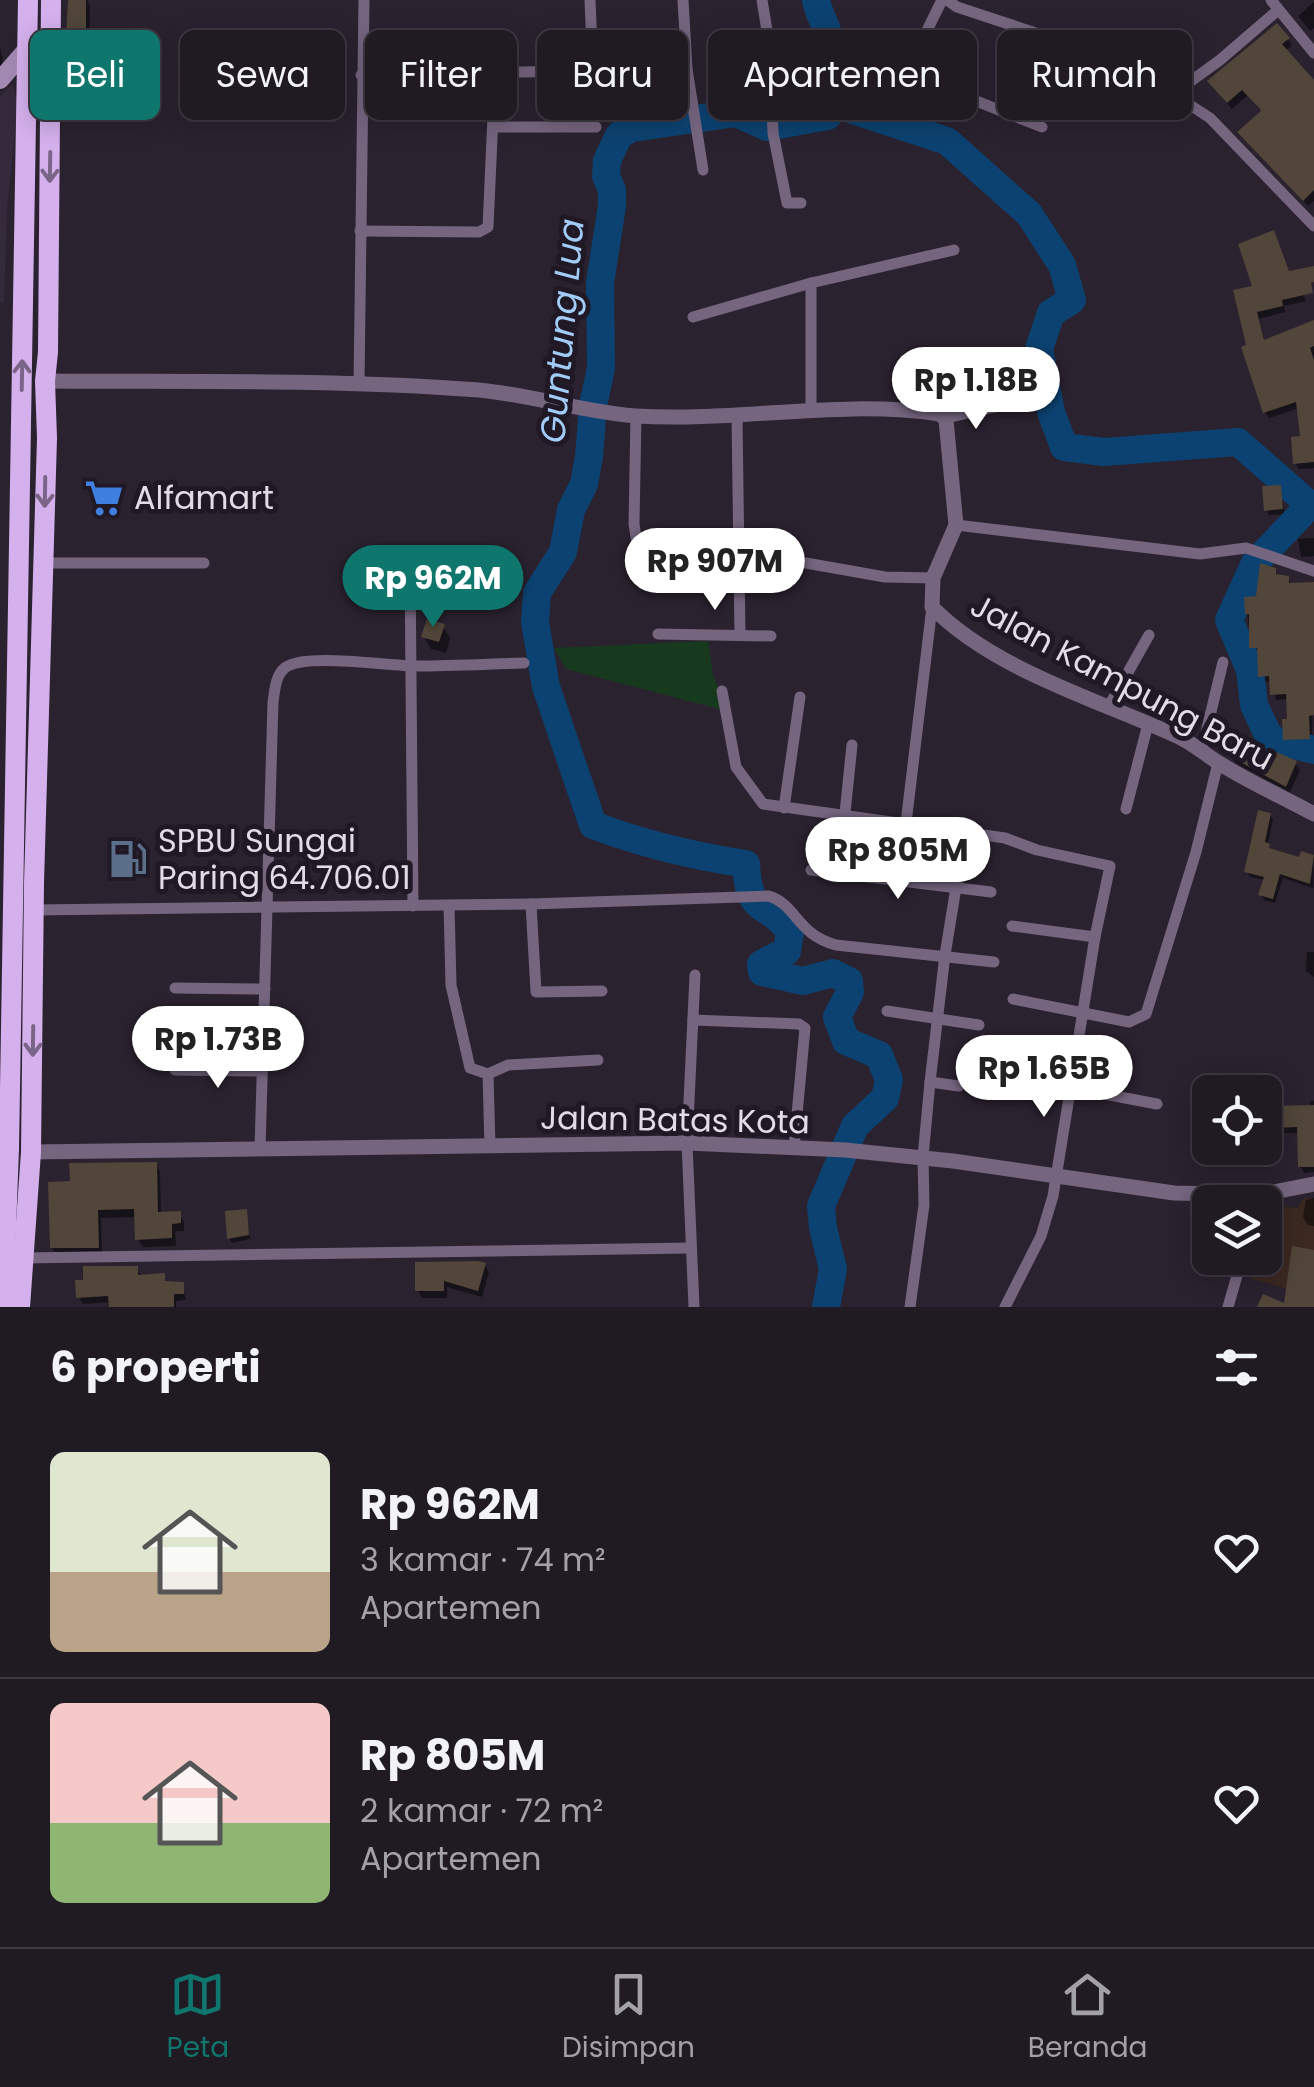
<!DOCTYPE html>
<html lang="id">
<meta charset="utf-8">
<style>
:root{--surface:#201a23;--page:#2d2730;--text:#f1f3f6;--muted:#a2a1a6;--line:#3d3841;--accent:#0f766e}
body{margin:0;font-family:Poppins,sans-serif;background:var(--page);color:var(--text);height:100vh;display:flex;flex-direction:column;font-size:38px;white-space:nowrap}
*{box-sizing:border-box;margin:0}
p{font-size:32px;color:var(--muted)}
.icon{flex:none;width:55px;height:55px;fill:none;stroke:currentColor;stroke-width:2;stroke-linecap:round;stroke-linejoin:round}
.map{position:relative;height:1307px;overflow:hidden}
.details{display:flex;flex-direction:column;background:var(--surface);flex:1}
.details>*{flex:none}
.guide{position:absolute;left:30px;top:30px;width:1255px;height:90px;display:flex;gap:20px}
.buttons{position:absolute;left:1192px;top:1075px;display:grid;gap:20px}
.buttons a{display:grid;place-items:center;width:90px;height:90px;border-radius:15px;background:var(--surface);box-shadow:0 5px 25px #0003,0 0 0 2px var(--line);font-size:50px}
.price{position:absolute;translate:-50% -85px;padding:0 22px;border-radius:35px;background:#fff;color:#222;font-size:32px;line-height:65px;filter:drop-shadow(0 2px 5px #0008)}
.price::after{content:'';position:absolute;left:50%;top:60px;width:30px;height:22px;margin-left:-15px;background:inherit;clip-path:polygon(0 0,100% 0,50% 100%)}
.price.on{background:var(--accent);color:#fff}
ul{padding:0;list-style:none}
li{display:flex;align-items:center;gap:30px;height:250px;padding:0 50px}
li+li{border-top:2px solid var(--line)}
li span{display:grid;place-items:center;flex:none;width:280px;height:200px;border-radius:15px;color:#555}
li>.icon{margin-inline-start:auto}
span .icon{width:120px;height:120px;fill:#fffc;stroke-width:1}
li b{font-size:42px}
h2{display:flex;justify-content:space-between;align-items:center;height:120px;padding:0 50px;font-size:42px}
.tag{padding:0 35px;border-radius:15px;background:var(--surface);box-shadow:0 5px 25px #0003,0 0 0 2px var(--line);font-size:35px;line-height:90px}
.tag.on{background:var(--accent);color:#fff}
.tabs{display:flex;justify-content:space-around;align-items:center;height:140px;border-top:2px solid var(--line);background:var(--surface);font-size:28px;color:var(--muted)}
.tabs a{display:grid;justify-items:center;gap:5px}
.tabs .on{color:var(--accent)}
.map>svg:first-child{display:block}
.built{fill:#342a3c}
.education{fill:#3a2821}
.green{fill:#17391e}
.shadow{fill:#0007}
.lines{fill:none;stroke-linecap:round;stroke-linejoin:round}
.river{stroke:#0c4271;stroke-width:28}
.building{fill:#514639}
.minor{stroke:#75657f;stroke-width:11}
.tertiary{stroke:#75657f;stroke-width:15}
.secondary{stroke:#a289b2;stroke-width:18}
.trunk{stroke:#d4b0ec;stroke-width:20}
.oneway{stroke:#7a6488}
.labels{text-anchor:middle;stroke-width:10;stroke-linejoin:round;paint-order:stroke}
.poi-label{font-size:32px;fill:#e2dde5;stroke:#201925;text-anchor:start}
.street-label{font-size:32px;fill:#e2dde5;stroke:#201925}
.water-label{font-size:35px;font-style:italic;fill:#a2ccf8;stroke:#201925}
</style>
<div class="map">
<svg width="1314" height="1307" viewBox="0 0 1314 1307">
<rect width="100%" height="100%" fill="#2a222f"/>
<!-- built -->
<polygon class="built" points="12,84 18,104 7,208 4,301 0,303 0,97"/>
<!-- education -->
<polygon class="education" points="1304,1198 1314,1199 1314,1297 1244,1276 1249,1258 1265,1258 1265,1204 1297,1208"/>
<!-- green -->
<polygon class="green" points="708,641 713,675 727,711 566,669 554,648"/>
<!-- shadow -->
<g class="shadow">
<polygon points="70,0 87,0 90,6 89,53 110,53 115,61 115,81 72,82 67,74"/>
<polygon points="1314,2 1314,28 1310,31 1298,16"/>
<polygon points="1288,39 1292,46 1285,51 1314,84 1314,201 1308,206 1240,133 1263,113 1248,95 1232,109 1214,88"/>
<polygon points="0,46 4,67 0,71"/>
<polygon points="1314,267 1314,281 1300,286 1306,301 1284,306 1285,312 1259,319 1265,342 1314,322 1314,468 1299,469 1295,463 1303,438 1299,408 1269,418 1265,412 1236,292"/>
<polygon points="1280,487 1285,514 1269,515 1266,510"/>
<polygon points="1314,538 1314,556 1301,557 1298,539"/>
<polygon points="1275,570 1279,577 1288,579 1292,585 1314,584 1312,744 1289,745 1286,740 1290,721 1289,699 1276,700 1272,681 1264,682 1261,676 1260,653 1255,653 1252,647 1247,613"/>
<polygon points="443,627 450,638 446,653 431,649 424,637"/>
<polygon points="1232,756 1266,756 1295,763 1300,770 1290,792 1236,763"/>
<polygon points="1270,815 1273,820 1267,846 1272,852 1301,860 1302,854 1314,858 1313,888 1283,878 1275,903 1264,900 1261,894 1265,880 1250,877 1247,872"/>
<polygon points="1307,952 1314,952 1314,977 1306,971"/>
<polygon points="1310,1101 1314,1101 1314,1172 1304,1173 1301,1167 1300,1133 1279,1133 1275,1127 1310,1108"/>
<polygon points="156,1164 160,1172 161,1214 179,1214 184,1222 184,1231 175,1231 176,1246 143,1247 138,1239 137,1217 101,1218 102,1255 57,1256 52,1248 72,1184"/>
<polygon points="1314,1198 1314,1226 1308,1225 1303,1217 1306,1200"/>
<polygon points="246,1212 250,1239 232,1243 229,1238"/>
<polygon points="485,1265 489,1272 482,1297 447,1287 447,1298 422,1298 418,1290"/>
<polygon points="137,1268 141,1277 163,1276 168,1284 182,1284 186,1300 176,1301 176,1307 111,1307 111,1302 83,1304 79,1297"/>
</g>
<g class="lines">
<!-- river -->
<g class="river">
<path d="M816 0C819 17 831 32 831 49 832 67 824 81 830 99L840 106 947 141 1029 214 1062 265 1072 300 1051 313 1039 349 1051 412 1064 447 1104 452 1238 442 1310 505 1255 563 1229 620 1250 670 1254 705 1270 739 1314 750"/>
<path d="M826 1307 833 1269 823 1228 821 1206 855 1126 885 1098 889 1080 879 1055 846 1041 837 1017 850 992 849 981 833 973 803 981 762 972 761 964 787 951 790 932C766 898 749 919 746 864 693 856 643 844 593 825L546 687 535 622 537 593 563 552 571 510 584 484 589 457 593 406 601 368 600 283 612 206V190L606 176 607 161 619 135 632 128 736 113 767 127 828 116 830 99"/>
</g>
</g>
<!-- building -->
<g class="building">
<polygon points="68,0 86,0 86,51 111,50 112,73 64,74"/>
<polygon points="1277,23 1290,38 1282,44 1314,80 1314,190 1303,201 1237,132 1261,111 1260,109 1242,90 1227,103 1207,81"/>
<polygon points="1274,230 1289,271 1314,266 1314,282 1311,283 1313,293 1282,300 1283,306 1257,312 1264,340 1314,320 1314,346 1310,348 1314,360 1314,462 1293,464 1291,437 1300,436 1296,402 1263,413 1241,347 1246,345 1233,290 1252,286 1238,244"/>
<polygon points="1281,485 1283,509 1264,511 1262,486"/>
<polygon points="1260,563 1276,568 1276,574 1289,576 1289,583 1314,582 1314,715 1309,716 1310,739 1283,740 1282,719 1287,719 1286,694 1270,695 1269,676 1258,677 1257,648 1249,648 1249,614 1245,614 1244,597 1256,596"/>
<polygon points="427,619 445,624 439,642 421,637"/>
<polygon points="1239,739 1265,753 1267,748 1297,761 1286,787 1229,756"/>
<polygon points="1258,810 1271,813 1265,842 1270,844 1269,848 1299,857 1301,851 1314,855 1310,884 1280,874 1273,899 1258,895 1264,877 1244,872"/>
<polygon points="1314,1105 1314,1167 1298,1167 1297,1127 1273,1128 1272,1106"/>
<polygon points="157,1162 158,1212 181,1211 181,1223 172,1224 172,1238 135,1240 134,1209 98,1210 99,1248 50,1248 48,1182 70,1181 69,1163"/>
<polygon points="247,1209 249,1235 227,1239 225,1211"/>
<polygon points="1292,1246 1314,1250 1314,1307 1257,1307 1263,1294 1284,1303"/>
<polygon points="478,1261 486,1263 478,1291 444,1281 444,1291 415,1291 415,1262"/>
<polygon points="83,1266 138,1266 138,1275 165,1273 165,1281 184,1282 184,1294 174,1294 174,1307 109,1307 108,1296 76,1298 75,1280 83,1280"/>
</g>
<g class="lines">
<!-- minor -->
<g class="minor">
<polyline points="590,0 593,71"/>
<polyline points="762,0 770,49 773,133 787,203 801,203"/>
<polyline points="942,0 911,63 913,76 1042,127"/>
<polyline points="947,0 957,7 1051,38 1138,81 1173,94 1210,118 1314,226"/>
<polyline points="1271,0 1314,53"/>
<polyline points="687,69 703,170"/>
<polyline points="361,75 687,69 683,0"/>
<polyline points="1173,94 1220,60 1278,10"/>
<polyline points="494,127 596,127"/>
<polyline points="360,231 479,232 488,227 495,72"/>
<polyline points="693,317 811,283 954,250"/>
<polyline points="359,384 364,0"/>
<polyline points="811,410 811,283"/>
<polyline points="940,414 955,416 1009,404"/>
<polyline points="636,416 634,524 642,575"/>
<polyline points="737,417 740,634"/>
<polyline points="956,525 1200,554 1246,548 1314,571"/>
<polyline points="738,562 806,563 885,577 933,578"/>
<polyline points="44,563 204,563"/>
<polyline points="410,563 413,906"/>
<polyline points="658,634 771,636"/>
<polyline points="722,691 736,767 763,804 1005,838 1037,850 1110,866 1095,937 1012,926"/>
<polyline points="1109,706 1149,635"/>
<polyline points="1202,749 1223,662"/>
<polyline points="784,808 800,697"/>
<polyline points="1126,809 1148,724"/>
<polyline points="845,813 852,745"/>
<polyline points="906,823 932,607"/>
<polyline points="811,870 991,892"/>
<polyline points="531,904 536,992 602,991"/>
<polyline points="449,905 451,985 470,1068 488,1074 490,1147"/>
<path d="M33 910 531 904 769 896C797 905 796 934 836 945L994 962"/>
<polyline points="175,988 265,989"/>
<polyline points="1013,999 1129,1022 1146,1014 1196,852 1218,763"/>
<polyline points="887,1011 979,1025"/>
<polyline points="693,1020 799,1024 805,1028 794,1147"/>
<polyline points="175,1070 261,1071"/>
<polyline points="488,1074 508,1065 598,1060"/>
<polyline points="998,1074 1157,1104"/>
<polyline points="930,1082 959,1086"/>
<path d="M260 1149 273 702C275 690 275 675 286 667 307 653 387 666 416 666 452 666 488 664 524 663"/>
<polyline points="24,1258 691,1248"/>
<polyline points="694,1307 687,1143 695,975"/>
<polyline points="910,1307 924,1205 923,1157 930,1082 945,955 965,832"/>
<polyline points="1005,1307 1041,1236 1053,1196 1095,937"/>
<polyline points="1228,1307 1242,1258"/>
</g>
<!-- tertiary -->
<g class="tertiary">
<path d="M45 381C189 382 335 379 479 390 532 395 583 412 636 416 737 422 840 399 940 414L946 420 956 525 933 578 932 607C995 671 1100 700 1181 738 1195 745 1206 755 1219 763 1249 782 1283 797 1314 814"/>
<polyline points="31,1152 687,1143 845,1150 953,1161 1174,1193 1258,1195 1314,1184"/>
</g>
<!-- secondary -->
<polyline class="secondary" points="0,80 28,48"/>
<!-- trunk -->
<g class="trunk">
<polyline points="3,1307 9,1149 28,0"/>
<polyline points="20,1307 31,1152 34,883 47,438 45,381 48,352 51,0"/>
</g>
</g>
<!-- one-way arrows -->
<defs><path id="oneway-shaft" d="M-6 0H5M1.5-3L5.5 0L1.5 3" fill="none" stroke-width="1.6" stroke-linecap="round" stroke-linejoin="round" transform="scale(2.5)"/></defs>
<g class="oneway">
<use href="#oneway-shaft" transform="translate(50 167) rotate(91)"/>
<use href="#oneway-shaft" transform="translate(22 375) rotate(-89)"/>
<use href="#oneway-shaft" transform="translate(45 492) rotate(91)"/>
<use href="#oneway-shaft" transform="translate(33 1041) rotate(91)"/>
</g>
<!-- icons -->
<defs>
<g id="supermarket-bare" transform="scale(3)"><path d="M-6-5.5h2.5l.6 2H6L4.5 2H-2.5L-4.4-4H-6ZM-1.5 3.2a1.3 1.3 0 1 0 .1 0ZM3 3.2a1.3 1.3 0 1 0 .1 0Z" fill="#3f7fe0" stroke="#201925" stroke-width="2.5" paint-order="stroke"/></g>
<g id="fuel-bare" transform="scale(3)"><path d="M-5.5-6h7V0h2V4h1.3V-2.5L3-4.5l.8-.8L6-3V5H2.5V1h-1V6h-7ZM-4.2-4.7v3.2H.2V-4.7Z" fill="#5c6f8a" stroke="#201925" stroke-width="2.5" paint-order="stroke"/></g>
</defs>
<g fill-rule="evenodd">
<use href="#supermarket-bare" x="104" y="498"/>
<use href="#fuel-bare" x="128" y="859"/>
</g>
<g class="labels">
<!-- poi labels -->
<g class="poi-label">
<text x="134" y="509">Alfamart</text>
<text x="158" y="852">SPBU Sungai<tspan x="158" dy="37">Paring 64.706.01</tspan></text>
</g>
<!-- street labels -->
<g class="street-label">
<text transform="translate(1122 682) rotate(28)" y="11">Jalan Kampung Baru</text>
<text transform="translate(675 1120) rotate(1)" y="11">Jalan Batas Kota</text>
</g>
<!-- water labels -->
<g class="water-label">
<text transform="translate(562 331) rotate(-85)" y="12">Guntung Lua</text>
</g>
</g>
</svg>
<div class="buttons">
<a><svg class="icon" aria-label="locate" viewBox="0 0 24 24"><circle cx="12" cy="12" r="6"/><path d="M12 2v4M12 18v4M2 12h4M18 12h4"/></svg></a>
<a><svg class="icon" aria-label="layers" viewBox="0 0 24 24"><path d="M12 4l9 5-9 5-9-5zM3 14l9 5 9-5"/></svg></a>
</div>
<b class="price" style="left:976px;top:432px">Rp 1.18B</b>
<b class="price" style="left:715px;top:613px">Rp 907M</b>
<b class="price on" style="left:433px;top:630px">Rp 962M</b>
<b class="price" style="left:898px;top:902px">Rp 805M</b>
<b class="price" style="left:218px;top:1091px">Rp 1.73B</b>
<b class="price" style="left:1044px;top:1120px">Rp 1.65B</b>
<div class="guide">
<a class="tag on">Beli</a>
<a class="tag">Sewa</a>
<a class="tag">Filter</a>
<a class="tag">Baru</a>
<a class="tag">Apartemen</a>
<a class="tag">Rumah</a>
</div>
</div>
<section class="details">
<h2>6 properti<svg class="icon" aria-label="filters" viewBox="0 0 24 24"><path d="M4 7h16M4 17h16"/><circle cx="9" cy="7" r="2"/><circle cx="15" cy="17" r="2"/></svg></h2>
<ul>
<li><span style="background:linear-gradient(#dfe7d0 60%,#b9a48a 0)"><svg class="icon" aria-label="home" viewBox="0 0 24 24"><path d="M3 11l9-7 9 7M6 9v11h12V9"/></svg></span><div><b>Rp 962M</b><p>3 kamar · 74 m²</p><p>Apartemen</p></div><svg class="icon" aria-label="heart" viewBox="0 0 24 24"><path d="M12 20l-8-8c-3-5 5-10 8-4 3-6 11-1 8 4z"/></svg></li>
<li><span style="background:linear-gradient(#f6c9c9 60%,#8fb573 0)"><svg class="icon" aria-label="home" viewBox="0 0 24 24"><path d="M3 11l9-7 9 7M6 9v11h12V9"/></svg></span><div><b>Rp 805M</b><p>2 kamar · 72 m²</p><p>Apartemen</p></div><svg class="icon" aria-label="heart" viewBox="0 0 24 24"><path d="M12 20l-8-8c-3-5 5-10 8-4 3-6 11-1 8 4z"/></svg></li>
</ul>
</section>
<nav class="tabs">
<a class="on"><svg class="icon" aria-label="map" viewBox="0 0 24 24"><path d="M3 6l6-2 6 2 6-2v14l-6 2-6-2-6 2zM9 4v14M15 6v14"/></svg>Peta</a>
<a><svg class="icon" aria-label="saved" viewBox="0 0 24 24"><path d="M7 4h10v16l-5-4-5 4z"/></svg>Disimpan</a>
<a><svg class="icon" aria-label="home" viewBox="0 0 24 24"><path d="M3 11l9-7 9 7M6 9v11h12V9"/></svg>Beranda</a>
</nav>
